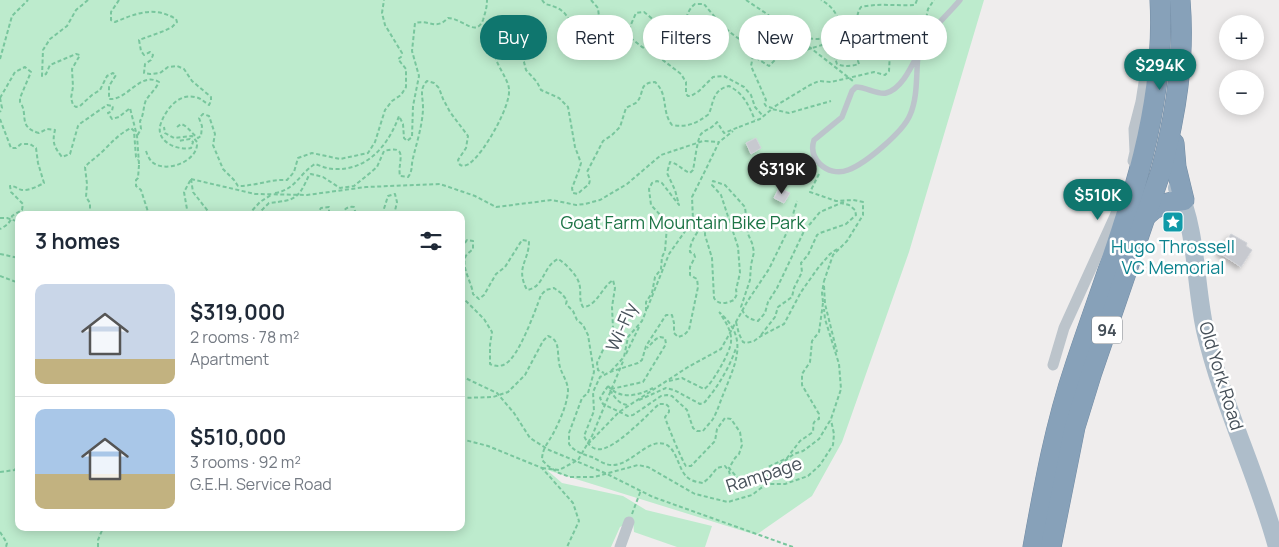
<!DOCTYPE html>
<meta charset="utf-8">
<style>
:root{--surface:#fff;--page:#f2f2f3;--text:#1f2937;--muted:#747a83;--line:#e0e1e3;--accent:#0f766e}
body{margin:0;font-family:Manrope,sans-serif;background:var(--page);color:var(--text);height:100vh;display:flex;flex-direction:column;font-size:19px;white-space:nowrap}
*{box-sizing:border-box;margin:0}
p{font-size:16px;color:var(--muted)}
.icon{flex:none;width:28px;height:28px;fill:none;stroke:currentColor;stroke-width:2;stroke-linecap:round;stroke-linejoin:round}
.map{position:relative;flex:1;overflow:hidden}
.drawer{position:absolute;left:15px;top:211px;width:450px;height:320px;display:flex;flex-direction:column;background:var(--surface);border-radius:10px;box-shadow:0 2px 12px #0003}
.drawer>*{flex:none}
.guide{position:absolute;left:480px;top:15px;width:475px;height:45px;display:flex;gap:10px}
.fabs{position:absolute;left:1219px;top:15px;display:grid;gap:10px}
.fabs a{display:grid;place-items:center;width:45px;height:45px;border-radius:50%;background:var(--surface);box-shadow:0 2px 12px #0003;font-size:25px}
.price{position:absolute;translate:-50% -42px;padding:0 11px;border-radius:18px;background:var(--accent);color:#fff;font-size:16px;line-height:32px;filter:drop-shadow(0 1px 2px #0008)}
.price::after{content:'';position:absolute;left:50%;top:30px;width:15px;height:11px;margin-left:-8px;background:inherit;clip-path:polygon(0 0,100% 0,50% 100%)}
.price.on{background:#222;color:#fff}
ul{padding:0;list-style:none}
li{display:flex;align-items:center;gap:15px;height:125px;padding:0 20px}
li+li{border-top:1px solid var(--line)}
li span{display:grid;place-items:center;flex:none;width:140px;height:100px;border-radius:10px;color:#555}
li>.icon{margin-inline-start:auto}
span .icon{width:60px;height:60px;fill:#fffc;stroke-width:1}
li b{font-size:21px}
h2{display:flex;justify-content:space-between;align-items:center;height:60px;padding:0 20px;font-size:21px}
.tag{padding:0 18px;border-radius:22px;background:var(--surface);box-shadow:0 2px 12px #0003;font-size:18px;line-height:45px}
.tag.on{background:var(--accent);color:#fff}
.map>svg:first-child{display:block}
.green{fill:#bdebcd;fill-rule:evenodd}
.building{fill:#c7c9cf;stroke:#d1d3d8;filter:url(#shadow)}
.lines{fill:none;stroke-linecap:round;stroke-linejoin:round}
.highway-casing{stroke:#738ca4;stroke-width:21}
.path{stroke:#78c69d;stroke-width:2;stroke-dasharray:4 2.5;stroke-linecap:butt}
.lane{stroke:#bcc4cb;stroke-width:5.5}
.street{stroke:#bcc4cb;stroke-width:11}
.primary{stroke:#aebdca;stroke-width:18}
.highway{stroke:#87a1b9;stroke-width:20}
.labels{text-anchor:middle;stroke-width:5;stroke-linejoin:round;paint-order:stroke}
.shield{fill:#fff;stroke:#7e848b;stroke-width:1}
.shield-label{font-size:16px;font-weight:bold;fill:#465059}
.park-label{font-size:18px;fill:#1d7446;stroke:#fff}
.culture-label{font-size:18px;fill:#0d838f;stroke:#fff}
.street-label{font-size:18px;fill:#465059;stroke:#fff}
</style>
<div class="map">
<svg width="1279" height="547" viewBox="0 0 1279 547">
<defs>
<filter id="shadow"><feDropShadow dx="-3" dy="3" stdDeviation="2.5" flood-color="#0004"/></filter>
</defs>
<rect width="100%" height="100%" fill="#efeded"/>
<!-- green -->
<path class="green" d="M0 0H984L909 252 842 442 812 496 756 535 547 470 562 483 623 496 646 510 712 526 705 547H677L634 532 633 520 620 527 611 547H0ZM19 215H461V528H19Z"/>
<!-- building -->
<g class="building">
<polygon points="756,138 761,148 751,154 746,143"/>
<polygon points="779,188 790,193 784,203 774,198"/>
<polygon points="1231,234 1247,243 1246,246 1252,250 1241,267 1218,252"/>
</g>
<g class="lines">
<!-- highway casing -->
<g class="highway-casing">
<g id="highway">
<path d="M1147 215C1157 205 1169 202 1184 200L1176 167 1174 143"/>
<path d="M1033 547C1044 486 1055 425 1075 366 1114 248 1167 128 1160 0"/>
<path d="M1051 547 1075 427 1092 372 1161 171C1176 114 1185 58 1180 0"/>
</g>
</g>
<!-- path -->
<g class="path">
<path d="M88 0 76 10 67 26 50 39 43 50 42 76 46 74 50 65 76 54 80 55 72 69 73 87 71 98 73 105 76 107 80 106 92 95 100 90 107 76 113 73 116 75 109 86V99C127 101 140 71 159 82 156 89 150 94 146 100 143 107 144 115 140 121L141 129 137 136"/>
<path d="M119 0 111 12V20L115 22C137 13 154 6 176 19L177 22 172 27 164 31 139 40 141 51 144 55 150 52 153 55 151 60 145 64 144 73 150 74 160 73 168 67 177 66 184 69 192 81 211 97V101L209 105C204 102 201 98 195 97 179 93 166 109 161 123 154 141 177 151 191 148L193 142 190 139 178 141"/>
<path d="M542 0 545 4C568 9 566 17 578 34 582 35 586 36 589 38 599 44 608 57 621 54L632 39 642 47 651 51 681 74 686 82V94L688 96H691L699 91 713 77 724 76 744 87 751 95 755 107 763 116"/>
<path d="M591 0 598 8 600 26 608 40 617 41 625 38 636 13 644 12 671 34C691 27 682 14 695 4H704C717 20 735 42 755 45L757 42H764L770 38 774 37 818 39 834 36 840 33C841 18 833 6 821 0"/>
<polyline points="746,0 767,14 853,81"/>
<path d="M917 0 915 5C897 6 878 3 861 7 853 18 861 27 864 40 865 44 864 49 865 53L858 61 859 64C852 66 844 67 837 64L832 49 822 45 796 53 780 55 769 66 753 56 751 66 766 100 764 103 766 106 772 108 810 85 819 81 831 82 874 72 885 75 889 71 890 51 904 38 925 24 928 9 934 0"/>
<polyline points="0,59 12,16 28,0"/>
<path d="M0 98 15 72 25 67 31 72 20 98V102C29 114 17 127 39 133L47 129 55 130C52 142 54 147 62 157L70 154 78 126 81 123 107 105 113 106 112 111 108 113 112 119 119 117 130 108 137 136 139 164"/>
<polyline points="0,98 2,108 0,112"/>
<path d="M0 119 11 148H16L21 144H30L36 148 38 163 44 183C38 186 29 191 22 190 17 189 16 186 10 186L11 192 23 204 22 210 12 216C11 222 6 226 0 229"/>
<path d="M177 127 181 124C188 126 192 134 198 138L201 136 202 126 199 118 203 114 209 116 215 134 213 145 223 169 234 180 238 186C255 186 271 179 287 180L294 172 298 158 312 153 340 159 368 153 375 142 385 110 392 101 401 95 406 87V69L398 59 401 57 402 53 385 25 382 13 384 0"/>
<polyline points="739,127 760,119 772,109 789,113 831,101"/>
<path d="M146 151C147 154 149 159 152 162 166 174 199 161 197 142L192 136 174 138 165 133 164 127"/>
<polyline points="139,165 138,178 136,180 136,186 141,190 149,215"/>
<polyline points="819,174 810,192 836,201 853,200 863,202 863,215 847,241 833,255 824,281"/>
<polyline points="191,179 255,194 307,195 366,187 440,184 475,196 496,207 552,200 576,205 585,204 600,200 627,184 661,155 703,141 719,142"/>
<polyline points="191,179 193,192 211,215"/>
<path d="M275 193C295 190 299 174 315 164 321 166 328 169 334 169 368 171 389 144 399 116L403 124 404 138 407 141 412 137 413 106 419 76 412 51 415 23C430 19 435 31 448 18 462 18 476 38 483 20 485 13 487 8 487 0"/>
<path d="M90 215V203L86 197 87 184 85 167C90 161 97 157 103 151 112 142 119 134 131 128L134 131 136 157 138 160"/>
<polyline points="188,215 184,192 191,179"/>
<polyline points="248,215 260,202 271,195"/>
<path d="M257 215 269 203C295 200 298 200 309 175L311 174 323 177 340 188 354 186 370 173 377 167 384 151C410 144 397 162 400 176L408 177C413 171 411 165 413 158 417 142 423 123 423 107 423 97 419 89 427 81L434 83 439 88 443 99 450 112 468 136 466 148 458 160 460 165 463 166C464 166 470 164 470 163 484 153 511 106 509 89 508 76 489 58 497 47L503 46 510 49 519 55 524 62 526 70 537 82 541 90 559 98 568 107 575 147 581 163 579 170 572 188 573 193 578 194C586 184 594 187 587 172L603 141 612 135 620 127 626 108C629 106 635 104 637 102 645 92 638 83 655 82 669 95 661 111 672 125 687 128 697 123 709 114 714 100 713 90 729 86 744 94 748 104 755 120"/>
<polyline points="316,215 321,208 329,207 329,215"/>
<path d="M341 215C344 209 348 206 354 207L356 215"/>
<polyline points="382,215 388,196 395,194 397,202 394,215"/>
<polyline points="0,218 7,218 19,222"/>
<path d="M461 248 467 240 473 241V249C470 252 466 254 465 258 462 269 472 283 473 294L479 299 484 295 496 274 505 267 522 240 529 241C529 262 515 267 527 290 545 287 542 267 558 259 565 263 577 275 579 283 582 292 578 299 583 307 596 307 602 287 613 280L615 288 612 307 613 328 597 363 598 370 604 373"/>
<polyline points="0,254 19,258"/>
<polyline points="0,276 19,283"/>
<polyline points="824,286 825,304 837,352"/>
<path d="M461 296 484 319 492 332 490 345V364C495 366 500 367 505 364 519 357 535 311 541 295L546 290 554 288 561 293 567 300 566 304 573 311 577 320 583 325 588 335 594 372 588 393 582 398 569 433V444C575 452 582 454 592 457 598 460 607 466 613 465 631 465 648 438 665 444 677 449 678 468 686 476 690 481 697 482 703 483L709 478 717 468 725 466 729 471 733 488 767 477 771 471 794 454 803 451 819 439 831 419 841 389 839 364 825 319 824 309"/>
<polyline points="823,302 822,293 824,281"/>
<path d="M823 303 819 332 812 341 810 362 802 374V385L819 414V419C811 422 814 425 813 432L800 441 787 458 768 467 752 480 743 482 740 481 729 468 735 458 739 454 742 445 740 432 731 419 725 418 717 429 715 441 691 466H686C683 463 666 422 665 417L669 412V407L666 404H659C648 414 612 453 597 449 590 448 587 442 584 436L594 411 593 392 600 377 610 372 638 363 642 360 646 346 666 315H672L674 323V333L678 337 684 335 689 330 698 287 697 279 690 275V267L695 257 694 254 690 252C689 244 697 232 702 226L705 228V235L712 258 714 298C719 306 727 303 734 300L737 294 736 290 740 273 738 247 721 195 712 185 713 181 725 185 745 207 748 234 752 243 754 252 751 265 750 280 741 307C744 316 749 319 758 321L765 313 768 302 777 288 805 229 810 224 820 212 846 201"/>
<polyline points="647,309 669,254 693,220 692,197 706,169 719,142 733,131"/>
<polyline points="736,322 739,334 743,342 746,343 754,341 761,336 784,324 801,292 818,268 830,254 837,249"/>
<polyline points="761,335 775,317 778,307 792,297 794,288 802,272 801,263 808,255 817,235 820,233 846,224 856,215 855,210 849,205 841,203"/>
<polyline points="626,354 640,325"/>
<path d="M611 371 624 357 628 337 642 321 646 311V302L652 293 655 277 661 269 662 257 665 251 667 226 664 219 651 205 649 189 652 183 657 181 662 183 679 205 675 190 667 173 670 162C679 164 682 170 690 173L693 170C695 161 697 140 701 134 706 129 712 129 717 122L724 133 739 127"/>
<polyline points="461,376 497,393 514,413 530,438 549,450 605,473 653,497 793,547"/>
<path d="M669 381 682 378 704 389C711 386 731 351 731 342 732 331 726 323 720 313"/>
<path d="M608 386 600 398 603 404 628 416 633 415 661 396 667 395 672 396 687 410 693 428 697 431H703C706 427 710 423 713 419 718 410 721 399 725 390 737 360 748 337 719 312"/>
<path d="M608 386C620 400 638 396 653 388"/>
<polyline points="611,389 643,382 666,344 665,338 660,337 656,339 647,348"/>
<path d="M610 390C615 398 619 404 628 405"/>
<path d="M461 398 493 397 508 392 525 375 543 341 548 336C560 340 557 351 559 362 560 373 568 380 568 391 567 405 560 420 554 432 549 442 542 448 542 460L548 466 559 473 570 477H594L638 465 648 467 695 494 728 502 752 495 761 488 770 484H785L808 476 820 465 833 445 834 434 831 420"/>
<path d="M639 400 666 388 674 390 700 404 704 403C717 388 730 367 736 348"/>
<polyline points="461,439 488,446 542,468 573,503 579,521 567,547"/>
<polyline points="588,444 619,412 688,367 721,349 747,302 769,269 789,228 797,201"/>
<polyline points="542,468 559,470 578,460 592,436 624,359"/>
<polyline points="0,472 15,470 19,459"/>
<polyline points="632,514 641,490"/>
<polyline points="0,532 7,543 6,547"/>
<polyline points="98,547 98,540 103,528"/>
</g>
<!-- lane -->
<path class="lane" d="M918 55C916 74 918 97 910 115 903 132 865 164 848 170 838 174 827 171 820 164 813 157 811 149 814 140L842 117 852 91 856 87C866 87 878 95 886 93 907 88 917 50 929 35 938 23 950 12 960 0"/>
<!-- street -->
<g class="street">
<polyline points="1133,161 1135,152 1134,129 1141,102 1145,76"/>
<polyline points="1053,365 1064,328 1115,216 1123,193"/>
<polyline points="620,547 629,522"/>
</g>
<!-- primary -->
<path class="primary" d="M1177 188C1197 229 1195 285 1205 330 1222 404 1257 473 1277 547"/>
<!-- highway -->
<use href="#highway" class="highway"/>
</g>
<!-- icons -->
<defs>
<g id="sight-square" transform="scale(1.125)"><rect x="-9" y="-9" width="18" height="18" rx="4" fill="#0f9aa8" stroke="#fff"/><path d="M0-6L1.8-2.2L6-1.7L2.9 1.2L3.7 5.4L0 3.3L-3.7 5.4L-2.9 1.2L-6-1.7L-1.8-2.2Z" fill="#fff"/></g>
</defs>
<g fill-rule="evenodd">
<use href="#sight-square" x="1173" y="222"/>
</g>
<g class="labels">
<!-- shield labels -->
<rect class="shield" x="1092" y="316.5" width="30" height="27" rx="4"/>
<g class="shield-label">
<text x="1107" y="336">94</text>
</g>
<!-- park labels -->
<g class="park-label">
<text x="683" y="229">Goat Farm Mountain Bike Park</text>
</g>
<!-- culture labels -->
<g class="culture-label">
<text x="1173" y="253">Hugo Throssell<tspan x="1173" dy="21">VC Memorial</tspan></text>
</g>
<!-- street labels -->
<g class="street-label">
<text transform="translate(622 327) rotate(-66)" y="6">Wi-Fly</text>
<text transform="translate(1221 376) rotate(73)" y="6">Old York Road</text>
<text transform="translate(764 475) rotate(-18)" y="6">Rampage</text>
</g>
</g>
</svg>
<div class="fabs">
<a>+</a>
<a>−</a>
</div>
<b class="price" style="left:1160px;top:91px">$294K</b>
<b class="price on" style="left:782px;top:195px">$319K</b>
<b class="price" style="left:1098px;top:221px">$510K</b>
<div class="guide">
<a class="tag on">Buy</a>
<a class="tag">Rent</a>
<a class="tag">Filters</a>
<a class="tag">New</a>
<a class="tag">Apartment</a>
</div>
<section class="drawer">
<h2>3 homes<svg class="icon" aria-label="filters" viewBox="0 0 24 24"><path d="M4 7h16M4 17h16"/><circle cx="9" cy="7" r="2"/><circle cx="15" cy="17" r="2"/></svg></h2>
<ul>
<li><span style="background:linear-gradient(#c9d6e8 75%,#c2b280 0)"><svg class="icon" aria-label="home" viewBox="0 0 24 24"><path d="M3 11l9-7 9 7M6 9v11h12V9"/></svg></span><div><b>$319,000</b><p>2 rooms · 78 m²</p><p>Apartment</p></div></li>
<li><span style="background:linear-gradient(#a9c7e8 65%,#c2b280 0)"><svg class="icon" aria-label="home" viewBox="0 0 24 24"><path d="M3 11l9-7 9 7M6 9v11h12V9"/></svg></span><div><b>$510,000</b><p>3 rooms · 92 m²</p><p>G.E.H. Service Road</p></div></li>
</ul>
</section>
</div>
